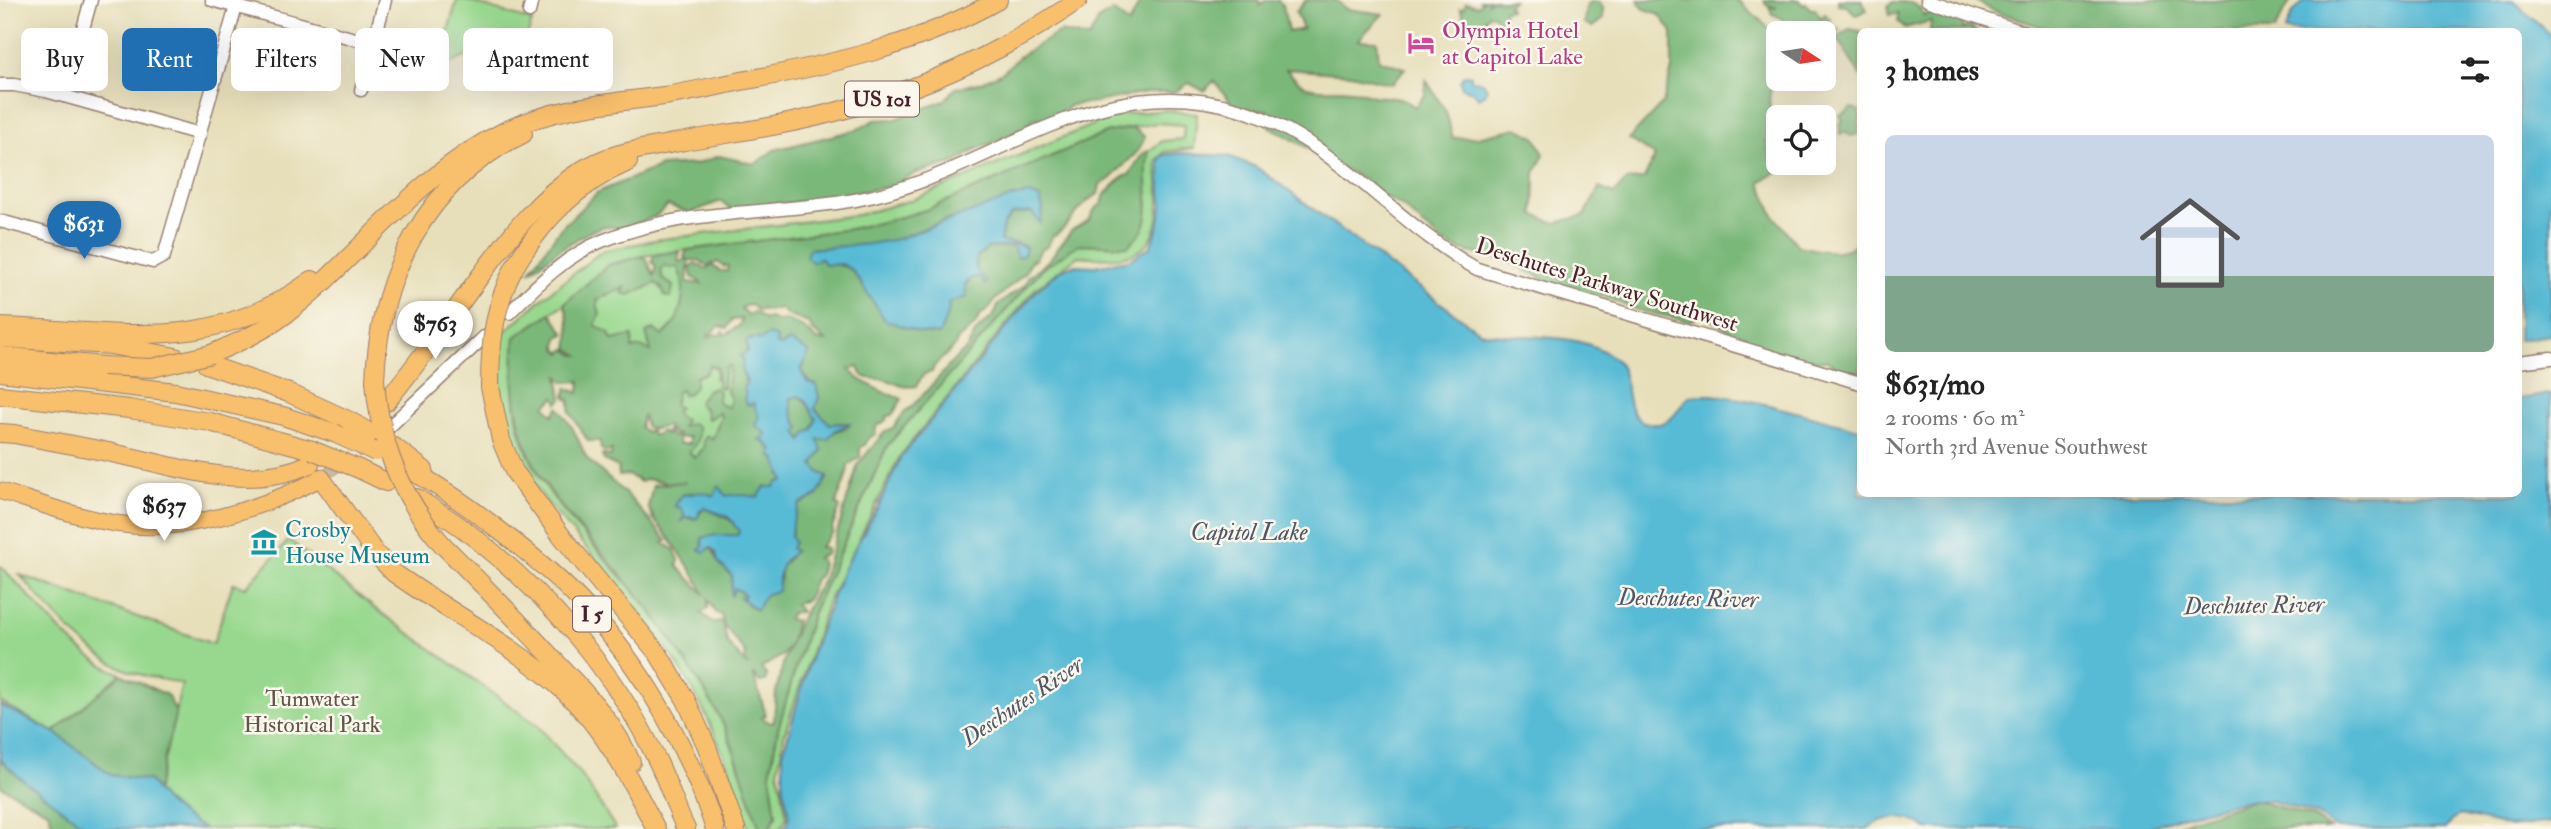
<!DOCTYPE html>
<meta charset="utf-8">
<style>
:root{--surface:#fff;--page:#f6f6f6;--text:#222;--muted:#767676;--line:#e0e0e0;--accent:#1f6fb2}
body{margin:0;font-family:"IM FELL Double Pica",serif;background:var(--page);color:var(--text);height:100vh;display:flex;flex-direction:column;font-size:26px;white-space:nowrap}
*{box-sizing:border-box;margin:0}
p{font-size:23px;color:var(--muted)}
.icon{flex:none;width:38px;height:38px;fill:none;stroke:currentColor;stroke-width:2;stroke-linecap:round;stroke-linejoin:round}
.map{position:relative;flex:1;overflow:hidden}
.drawer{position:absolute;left:1857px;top:28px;width:665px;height:469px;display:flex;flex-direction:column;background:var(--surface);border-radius:10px;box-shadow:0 7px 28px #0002}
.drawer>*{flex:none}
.top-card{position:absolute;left:21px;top:28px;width:665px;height:63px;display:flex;gap:14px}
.needle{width:46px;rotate:102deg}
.tools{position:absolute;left:1766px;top:21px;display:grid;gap:14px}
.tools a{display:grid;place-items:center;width:70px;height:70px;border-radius:10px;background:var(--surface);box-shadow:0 7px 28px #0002;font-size:35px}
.price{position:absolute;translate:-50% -60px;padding:0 16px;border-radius:24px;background:#fff;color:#222;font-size:23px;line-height:46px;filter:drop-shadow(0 2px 4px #0008)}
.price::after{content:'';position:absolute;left:50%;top:42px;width:21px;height:16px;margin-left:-10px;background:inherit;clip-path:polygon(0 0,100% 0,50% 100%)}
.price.current{background:var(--accent);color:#fff}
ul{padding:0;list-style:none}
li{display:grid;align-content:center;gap:14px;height:371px;padding:0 28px}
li+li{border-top:2px solid var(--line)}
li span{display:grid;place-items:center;height:217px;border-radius:10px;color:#555}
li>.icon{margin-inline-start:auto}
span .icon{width:126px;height:126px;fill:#fffc;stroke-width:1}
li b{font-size:30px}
h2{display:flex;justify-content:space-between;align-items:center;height:84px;padding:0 28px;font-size:30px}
.pill{padding:0 24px;border-radius:10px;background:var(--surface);box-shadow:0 7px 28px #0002;font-size:24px;line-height:63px}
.pill.current{background:var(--accent);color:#fff}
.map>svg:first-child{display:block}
.green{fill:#98d88e;stroke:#717c5c;stroke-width:2}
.forest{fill:#7ab879;stroke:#626c52;stroke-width:2;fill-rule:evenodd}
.water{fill:#58bbd6;stroke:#516d80;stroke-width:2;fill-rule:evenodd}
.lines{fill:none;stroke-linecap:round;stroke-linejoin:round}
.minor-tunnel{stroke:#c8b99d;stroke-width:12;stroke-dasharray:12 6;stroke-linecap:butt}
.minor-casing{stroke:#987f72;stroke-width:15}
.major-casing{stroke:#987f72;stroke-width:18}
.highway-casing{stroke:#987f72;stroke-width:20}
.minor{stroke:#fff;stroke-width:12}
.major{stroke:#f8bf6c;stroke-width:16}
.highway{stroke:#f8bf6c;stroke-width:18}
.highway-bridge-casing{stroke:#987f72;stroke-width:20;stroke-linecap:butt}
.highway-bridge{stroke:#f8bf6c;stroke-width:18}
.labels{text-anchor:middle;stroke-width:5;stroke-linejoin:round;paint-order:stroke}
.shield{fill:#fbf7ec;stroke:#7f6065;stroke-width:2}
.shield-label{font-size:21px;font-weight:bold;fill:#4a1f2b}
.hotel-label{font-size:23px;fill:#b23c85;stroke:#fbf7ec;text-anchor:start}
.street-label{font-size:23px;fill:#4a1f2b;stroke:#fbf7ec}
.culture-label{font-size:23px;fill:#0d838f;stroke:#fbf7ec;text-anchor:start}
.park-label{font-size:23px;fill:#615649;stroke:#fbf7ec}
.water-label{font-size:24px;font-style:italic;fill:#4f5667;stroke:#fbf7ec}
</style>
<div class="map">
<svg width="2551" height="829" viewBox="0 0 2551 829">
<rect width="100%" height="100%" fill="#fbf7ec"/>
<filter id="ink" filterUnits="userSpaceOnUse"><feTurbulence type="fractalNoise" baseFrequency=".0143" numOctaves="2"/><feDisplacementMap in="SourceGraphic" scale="14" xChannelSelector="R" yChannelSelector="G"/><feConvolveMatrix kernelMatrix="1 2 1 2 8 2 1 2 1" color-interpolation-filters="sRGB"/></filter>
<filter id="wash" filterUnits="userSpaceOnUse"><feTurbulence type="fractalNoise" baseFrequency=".00686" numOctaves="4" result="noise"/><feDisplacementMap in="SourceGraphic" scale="28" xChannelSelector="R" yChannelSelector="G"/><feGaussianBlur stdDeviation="1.57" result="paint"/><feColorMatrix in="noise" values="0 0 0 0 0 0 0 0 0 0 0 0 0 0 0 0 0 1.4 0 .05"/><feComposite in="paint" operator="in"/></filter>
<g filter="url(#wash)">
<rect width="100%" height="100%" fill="#e7dfba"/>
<!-- green -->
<g class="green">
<path d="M457 0H464L532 21 525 45C492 45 463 55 436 72Z"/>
<path d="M1166 110 1197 114 1194 148 1165 152 1156 161C1159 191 1168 240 1132 254 1116 260 1095 257 1078 256L1035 289 900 456 827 604 784 735 778 771 787 817 780 829H769L776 815 770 773 778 729 797 663 813 612 887 446 1042 269 1079 244 1127 246 1146 185 1145 166 1149 151 1162 141 1183 139 1184 125 1157 123 1108 132 926 210 887 221 850 229 642 256 608 265 564 304 515 337C513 368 512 396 519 427 536 501 613 559 657 620 680 653 708 692 725 728 739 761 748 796 760 829H749C731 770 709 711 674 659 653 627 628 596 603 567 582 543 560 519 541 494 508 450 492 386 504 332L544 297 602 251 655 240 858 215 912 200 1116 115Z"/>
<path d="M666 265 677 267 682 276 684 294 677 321 662 336 651 351 632 349V336L612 340 595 325C601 311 595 310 598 299L628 284 640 291 656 283 662 288 665 296 661 269Z"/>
<path d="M710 365 717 368 715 378 725 367 730 365 727 392 731 398 729 407 721 405 718 401 701 407 714 416 719 412 722 417C717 424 717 432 712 439L707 436 704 447 695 458 688 452 698 437 681 427 680 418 675 412 678 408 674 405 676 392Z"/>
<path d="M289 540 373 607 537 725 582 776 616 829H205L186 819 156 793 182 684C164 679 142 677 124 669 83 651 49 608 20 575L213 644 233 583 246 587Z"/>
<path d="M0 566C40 603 69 653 121 674L54 732 0 702Z"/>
</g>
<!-- forest -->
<g class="forest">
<path d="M1141 0H1259L1260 6 1265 0H1277L1283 6 1288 32 1303 29 1296 12 1306 0H1336L1346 9 1383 14 1358 40 1377 41 1379 60 1405 68 1392 84 1351 74 1286 69C1310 98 1319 86 1351 90 1359 91 1366 94 1373 96 1396 100 1392 91 1415 107L1425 95 1426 80 1446 112 1453 138 1477 137 1517 128 1535 137 1544 154 1535 173 1534 215 1556 223 1585 215 1599 188 1614 194 1627 180 1644 179 1655 156 1629 139 1663 103 1672 69V32L1660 15 1643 8 1638 0H1736L1740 2C1751 12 1774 30 1778 44 1786 73 1759 88 1774 119L1766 140 1776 173 1760 182 1774 216 1798 246C1817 250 1848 259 1860 238V373L1841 369 1828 361H1802L1789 353 1774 351 1755 342 1739 340 1723 326 1702 315 1688 322C1677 317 1668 317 1656 314 1638 311 1619 304 1603 295L1582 302 1572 289 1554 286 1539 276 1504 260 1460 250 1442 242 1402 206 1385 197 1364 180 1269 126 1268 110 1238 111 1214 81 1204 91 1189 83 1174 92H1148L1096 102 1071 105 1053 118 1034 119 1021 131 974 150 957 162 916 173 893 186 804 202 755 206 737 214 721 201 690 213 668 205 656 216 639 223 622 229 604 226 589 232 557 251 529 272 561 228 598 192 661 166 696 164 719 156 755 164 774 150 856 130 875 120 896 119 944 101 956 88 982 82 1003 72 1020 56 1060 32 1089 38 1099 19 1113 11 1129 24Z"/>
<polygon points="1480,0 1489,0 1488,3 1492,0 1514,0 1508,5 1510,9 1504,10 1504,17 1500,20 1502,23 1496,25 1496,16 1489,14 1485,19 1487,23 1476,26 1466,24 1460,8 1463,9 1466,3 1477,6 1482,2"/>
<polygon points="1764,0 1800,0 1802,4 1806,3 1810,9 1815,9 1821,18 1825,14 1830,19 1829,24 1824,24 1827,26 1831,23 1832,26 1839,29 1839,31 1831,35 1831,41 1825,48 1824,33 1785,33 1782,18 1772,14 1769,7 1777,8 1766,5"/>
<polygon points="1838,0 1862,0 1867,10 1856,15 1847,6 1838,5"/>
<polygon points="1975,0 2291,0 2274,31 2053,31 1989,9"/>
<polygon points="1590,1 1599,2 1603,8 1603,19 1592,27 1584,23 1586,7"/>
<path d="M1893 2C1907 2 1917 1 1924 15L1940 11 1951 17 1962 18V29L1968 26 1976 31H1930L1931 21 1905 28 1898 21V14L1889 15 1888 6Z"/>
<polygon points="1849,29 1861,31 1860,75 1837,38"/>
<polygon points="1851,108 1860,111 1859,134 1850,136 1847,132 1840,134 1840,123 1843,121 1840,115 1847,112"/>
<path d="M1133 128 1145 137 1138 151 1110 179 1100 185 1098 194C1078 204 1070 228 1051 237L1047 247 1041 249 1036 258 1030 262 1026 272 994 301 989 309 980 315 975 325 958 339 955 346 934 366 932 372 924 374 916 386C903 388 899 385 888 380 875 376 864 384 858 367L849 369C857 380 873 386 885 393 890 396 896 395 902 399L892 415 887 416 886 420 876 427 875 434 867 439 866 444 860 448V457L848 465C848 479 840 490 836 504L840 507 832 528 833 532 820 547 827 548 826 554 817 558 822 561 820 575 815 579 807 600 795 604 801 612 791 613 788 619 796 621 790 644 783 655 761 668 767 676 765 681 760 682 753 674 766 715 762 717 769 723 774 722 776 692 784 660 798 624 823 579 858 464 885 432 894 427 905 411 912 407 958 356C969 350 970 341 976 332 984 322 996 318 998 305L1025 285 1028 277 1049 260 1072 230 1089 220 1095 209 1102 204 1105 194 1124 176 1129 175 1143 153 1149 151C1142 177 1154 207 1143 229 1140 235 1132 241 1128 246L1079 244 1042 269 887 446 813 612 797 663 778 729 770 773 776 815 769 829H760C748 796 739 761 725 728 708 692 680 653 657 620 583 517 500 483 515 337L551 313 565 334 558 337 557 348 562 353 566 349 575 355H579L568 348C571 336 569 315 564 304L608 265 643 256 647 260 654 276 656 266 652 262 654 255 680 251 678 261 681 262 687 259 684 257 687 250 850 229 887 221 926 210 1108 132ZM1043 209 1040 222 1032 212 1012 214 1003 225 1000 242 1015 243 1026 247 1024 255 1017 257 1014 246 988 248 976 257 975 268 980 278 973 277 947 303 949 310 939 335C924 332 888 318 878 308 857 287 864 262 826 265L820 258 897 239 946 220ZM689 260H699L707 266 718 262 724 267 725 265 728 266 727 271H720L712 265 706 269 695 263 690 267 692 277 703 284 687 282ZM666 265 671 268 677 267C689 288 682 322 662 336L654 329 646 333 651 351 640 347 632 349 633 336 612 340 609 333 595 325 600 314 597 304 598 299C607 294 617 293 626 286L622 293 630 295 656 283 662 288 665 296 671 297 673 286 662 278 661 269ZM751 305 758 311 762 309 767 311 781 308 787 315 809 323 813 331 826 341 816 340C808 329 795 322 783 320L780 322 769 318 765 320 754 312 748 315 741 309 744 306ZM742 319 740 325 725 335 723 332 720 335 713 334 709 338 708 335 719 326 727 328 732 320ZM758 338V341L809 352 801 371 819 397 815 409 830 424 850 423 848 427 817 438 812 464 820 473 828 476 817 496 800 504 796 511 792 525 791 549 794 550C789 563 778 561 780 581L752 608 743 600 745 595 734 587 732 595V576C728 572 722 567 719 562 713 553 716 548 703 547L702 538 738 535 739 529C730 516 718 515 704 508L694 520 687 517 683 520 684 514 681 508 675 506 682 495 693 493 714 496 718 492 725 496 758 497 765 487H774L784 482 775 458 771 456 773 450 760 439 768 434 745 387C747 379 743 377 743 369 742 358 748 349 750 339ZM710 365 717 368V386L723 388 725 367 730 366 727 392 731 398 729 407 721 405 718 401 719 391 715 388 707 390 698 403 705 409 707 420 719 412 721 417C717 424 717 432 712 439L706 435 703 442 704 447 695 458 689 452C697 445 699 438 698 427L692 423 682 427 685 420 680 418 675 412 679 408 674 405 677 392 681 390 683 395 690 393 695 386V377L706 373ZM558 375 563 382 580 381 579 393 567 388 565 395 567 399 570 400V412L588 441H600L601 449 606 452 612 450 611 456 602 455 604 460 618 467 619 476 628 475 641 482 646 479 670 483 686 482 653 485 648 507 654 518H652C668 534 696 575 705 595L677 566 679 560 674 549 663 543 667 541 628 496 587 459 573 429 558 407 553 415 545 406 555 397 558 403 562 399ZM643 415 646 427 654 429 666 426 675 435 678 434 680 438 689 437V444H679L677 437H672L667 430 666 435 661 431 656 435H652L650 430 646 432 640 427ZM708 599 716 613 721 614 724 625 746 654 745 661 748 666C745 663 729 645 728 644 724 635 727 631 721 621L714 623 701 613 708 608Z"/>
<path d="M799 396 810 406 816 419 812 430 802 442 797 431 800 428C793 418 790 411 791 398Z"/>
<polygon points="121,674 167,695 176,712 156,793 150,781 111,775 54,732"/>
<polygon points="0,759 19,777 89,829 53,829 49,812 0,786"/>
<polygon points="2255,800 2312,817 2330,829 2171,829 2191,819"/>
</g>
<!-- water -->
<g class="water">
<polygon points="2305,0 2513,0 2551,36 2551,335 2518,340 2518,32 2285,31 2293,13"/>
<polygon points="1464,75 1470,75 1472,81 1483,82 1487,88 1484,95 1478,98 1474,92 1462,88 1460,81"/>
<path d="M1180 153 1228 156 1256 167 1480 332C1522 341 1581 329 1615 359 1633 375 1620 415 1646 423 1668 429 1677 413 1687 398 1712 384 1827 422 1860 429V494H2518V399L2551 394V822L2511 827 2461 815 2453 819 2445 829H2337L2318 816 2305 811 2272 801 2255 800 2238 802 2185 815 2144 829H1927C1909 815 1886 814 1867 829H784L788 822 789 814 783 786V753L811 656 843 570 878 507 901 457 1036 291 1059 271 1073 265 1095 266 1129 260 1150 247 1158 228 1162 206 1159 160 1164 155Z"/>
<polygon points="1029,194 1040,198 1043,209 1040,223 1032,212 1012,214 1003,225 1000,241 1026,247 1024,255 1017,258 1013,246 988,248 977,257 975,268 987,282 985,285 980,278 973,277 965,284 967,297 948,303 949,310 939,335 918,332 885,320 852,270 842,264 826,265 820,258 813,262 806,257 809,249 869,244 897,239 1013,197"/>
<path d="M768 335 777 338 776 344 780 346 790 341 809 352 801 371 807 382 816 384 819 397 815 409 830 424 851 423 836 430 828 439H818L822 451 813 464 820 473 828 476 817 496 800 504 792 525 791 537 794 542 791 549 795 551 784 561 779 574 778 591 766 594 756 610 739 596 744 598 745 595 735 588 731 597 732 576 718 562 716 552 710 547 705 552 699 550 703 547 702 538 715 535H738L739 529 734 526V523L727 516 704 508 699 512 698 518 687 517 682 521 684 514 681 508 675 506 682 495 703 492 714 496 719 486 726 496 738 494 758 497 765 487H774L778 482 784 481 775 458 771 456 773 450 763 440 759 439 767 434 755 425 759 416 755 409 754 403 748 405 744 399 746 393 743 389 747 381 742 372 743 359 740 356 748 351 746 341 759 338V341ZM799 396 804 399 816 419 812 430 806 433 802 441 797 431 800 428C793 418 790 411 791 398Z"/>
<path d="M0 705 54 732 111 775 150 781C162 803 184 818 205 829H89L19 777 0 759Z"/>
</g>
</g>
<g filter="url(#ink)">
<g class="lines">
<!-- minor-tunnel -->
<polyline class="minor-tunnel" points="327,474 370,443"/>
<!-- minor casing -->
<g class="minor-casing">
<g id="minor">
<polyline points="212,0 432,60"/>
<polyline points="1927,0 2023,32"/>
<polyline points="529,12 532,0"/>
<polyline points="0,85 14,85 46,91 200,134"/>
<polyline points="361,90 385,0"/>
<polyline points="64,96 91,0"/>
<polyline points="0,221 153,262 164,256 238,0"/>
<path d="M509 313C537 285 565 256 602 241 681 208 772 215 855 200 990 176 1091 65 1238 109 1332 137 1394 223 1477 269L1860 383"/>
<polyline points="2518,362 2551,358"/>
<polyline points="389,427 484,337"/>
</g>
</g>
<!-- major casing -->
<g class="major-casing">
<path id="major" d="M0 491C39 503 79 518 119 524 186 534 263 508 321 478"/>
</g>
<!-- highway casing -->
<g class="highway-casing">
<g id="highway">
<path d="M514 268C542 220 577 184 628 162"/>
<path d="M0 327C118 330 208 357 312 280"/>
<polyline points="0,338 110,345 176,357"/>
<path d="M211 354C237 343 264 331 286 314 361 256 417 173 505 131 555 107 609 103 664 96 692 92 720 85 747 80 835 64 920 44 998 0"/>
<polyline points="0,356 103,366"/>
<polyline points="206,364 289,393 350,421"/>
<polyline points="0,372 176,392 283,416 334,433"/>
<path d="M375 380C379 276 425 181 523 134"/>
<polyline points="490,387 501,440 514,471 560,534 659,655 686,700 707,747 736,829"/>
<polyline points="0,395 129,409 210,422 312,450"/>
<path d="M386 402C420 361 450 317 481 275 510 236 537 199 579 172 611 152 638 150 674 143 707 137 740 132 773 126 887 104 982 67 1078 0"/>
<path d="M0 433 15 434C50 441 86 447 121 455 184 468 247 492 310 464"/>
<polyline points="394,447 424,470"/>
<path d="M401 465C436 483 468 506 499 530 530 554 561 579 587 608 644 670 689 749 715 829"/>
<polyline points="359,469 386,482"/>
<path d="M321 478 376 554 394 573C450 613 515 645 565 692 605 730 631 780 656 829"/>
<path d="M417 498C433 509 451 519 466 531 545 591 615 671 657 760 668 782 675 807 686 829"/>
<path d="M442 544C480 582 517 620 554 660 584 692 614 721 631 762"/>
</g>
</g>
<!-- minor -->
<use href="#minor" class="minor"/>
<!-- major -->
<use href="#major" class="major"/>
<!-- highway -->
<use href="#highway" class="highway"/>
<!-- highway-bridge casing -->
<g class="highway-bridge-casing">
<g id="highway-bridge">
<polyline points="103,366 152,368 211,354"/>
<path d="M375 380C379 443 401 497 442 544"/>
<path d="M490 387C490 344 494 306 514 268"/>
<polyline points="350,421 370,433"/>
<polyline points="334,433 376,452"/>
<polyline points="312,450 359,469"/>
</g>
</g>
<!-- highway-bridge -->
<use href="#highway-bridge" class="highway-bridge"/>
</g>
</g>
<!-- icons -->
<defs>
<g id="hotel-bare" transform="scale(2.1)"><path d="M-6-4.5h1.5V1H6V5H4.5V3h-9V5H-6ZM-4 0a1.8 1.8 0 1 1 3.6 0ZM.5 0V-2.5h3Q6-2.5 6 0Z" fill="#d1479c" stroke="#fbf7ec" stroke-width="2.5" paint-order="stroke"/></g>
<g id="museum-bare" transform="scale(2.1)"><path d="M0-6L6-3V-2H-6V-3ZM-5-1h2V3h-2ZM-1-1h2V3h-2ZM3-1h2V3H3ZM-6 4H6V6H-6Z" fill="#0f9aa8" stroke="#fbf7ec" stroke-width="2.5" paint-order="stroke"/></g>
</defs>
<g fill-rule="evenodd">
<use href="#hotel-bare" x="1421" y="43"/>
<use href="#museum-bare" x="264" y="542"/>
</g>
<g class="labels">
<!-- shield labels -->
<g class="shield">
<rect x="845" y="81.5" width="74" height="35" rx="5"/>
<rect x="573" y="596.5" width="38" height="35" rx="5"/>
</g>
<g class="shield-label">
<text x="882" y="106">US 101</text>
<text x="592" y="621">I 5</text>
</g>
<!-- hotel labels -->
<g class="hotel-label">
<text x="1442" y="38">Olympia Hotel<tspan x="1442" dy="26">at Capitol Lake</tspan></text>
</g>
<!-- street labels -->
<g class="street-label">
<text transform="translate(1607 284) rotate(17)" y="8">Deschutes Parkway Southwest</text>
</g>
<!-- culture labels -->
<g class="culture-label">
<text x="285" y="537">Crosby<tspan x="285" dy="26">House Museum</tspan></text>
</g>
<!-- park labels -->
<g class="park-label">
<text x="312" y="706">Tumwater<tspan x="312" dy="26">Historical Park</tspan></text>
</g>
<!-- water labels -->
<g class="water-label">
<text x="1249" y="540">Capitol Lake</text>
<text transform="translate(1688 598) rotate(1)" y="8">Deschutes River</text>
<text transform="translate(2254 605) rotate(-1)" y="8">Deschutes River</text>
<text transform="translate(1022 701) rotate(-34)" y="8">Deschutes River</text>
</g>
</g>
</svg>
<div class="tools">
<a><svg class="needle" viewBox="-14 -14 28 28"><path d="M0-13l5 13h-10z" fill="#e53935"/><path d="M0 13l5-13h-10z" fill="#767676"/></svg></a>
<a><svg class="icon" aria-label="locate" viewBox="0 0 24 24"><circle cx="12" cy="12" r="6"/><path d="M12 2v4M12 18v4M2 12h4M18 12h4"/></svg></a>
</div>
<b class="price current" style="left:84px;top:261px">$631</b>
<b class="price" style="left:435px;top:361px">$763</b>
<b class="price" style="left:164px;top:543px">$637</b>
<div class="top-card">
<a class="pill">Buy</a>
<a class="pill current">Rent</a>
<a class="pill">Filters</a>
<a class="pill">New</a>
<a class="pill">Apartment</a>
</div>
<section class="drawer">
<h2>3 homes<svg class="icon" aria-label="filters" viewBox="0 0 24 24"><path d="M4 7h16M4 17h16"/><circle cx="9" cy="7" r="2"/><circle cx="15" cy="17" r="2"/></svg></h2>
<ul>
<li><span style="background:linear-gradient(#c9d6e8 65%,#7fa58c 0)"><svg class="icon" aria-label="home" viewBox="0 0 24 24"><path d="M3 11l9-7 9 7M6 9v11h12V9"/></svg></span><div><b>$631/mo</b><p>2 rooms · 60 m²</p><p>North 3rd Avenue Southwest</p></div></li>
</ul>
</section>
</div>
